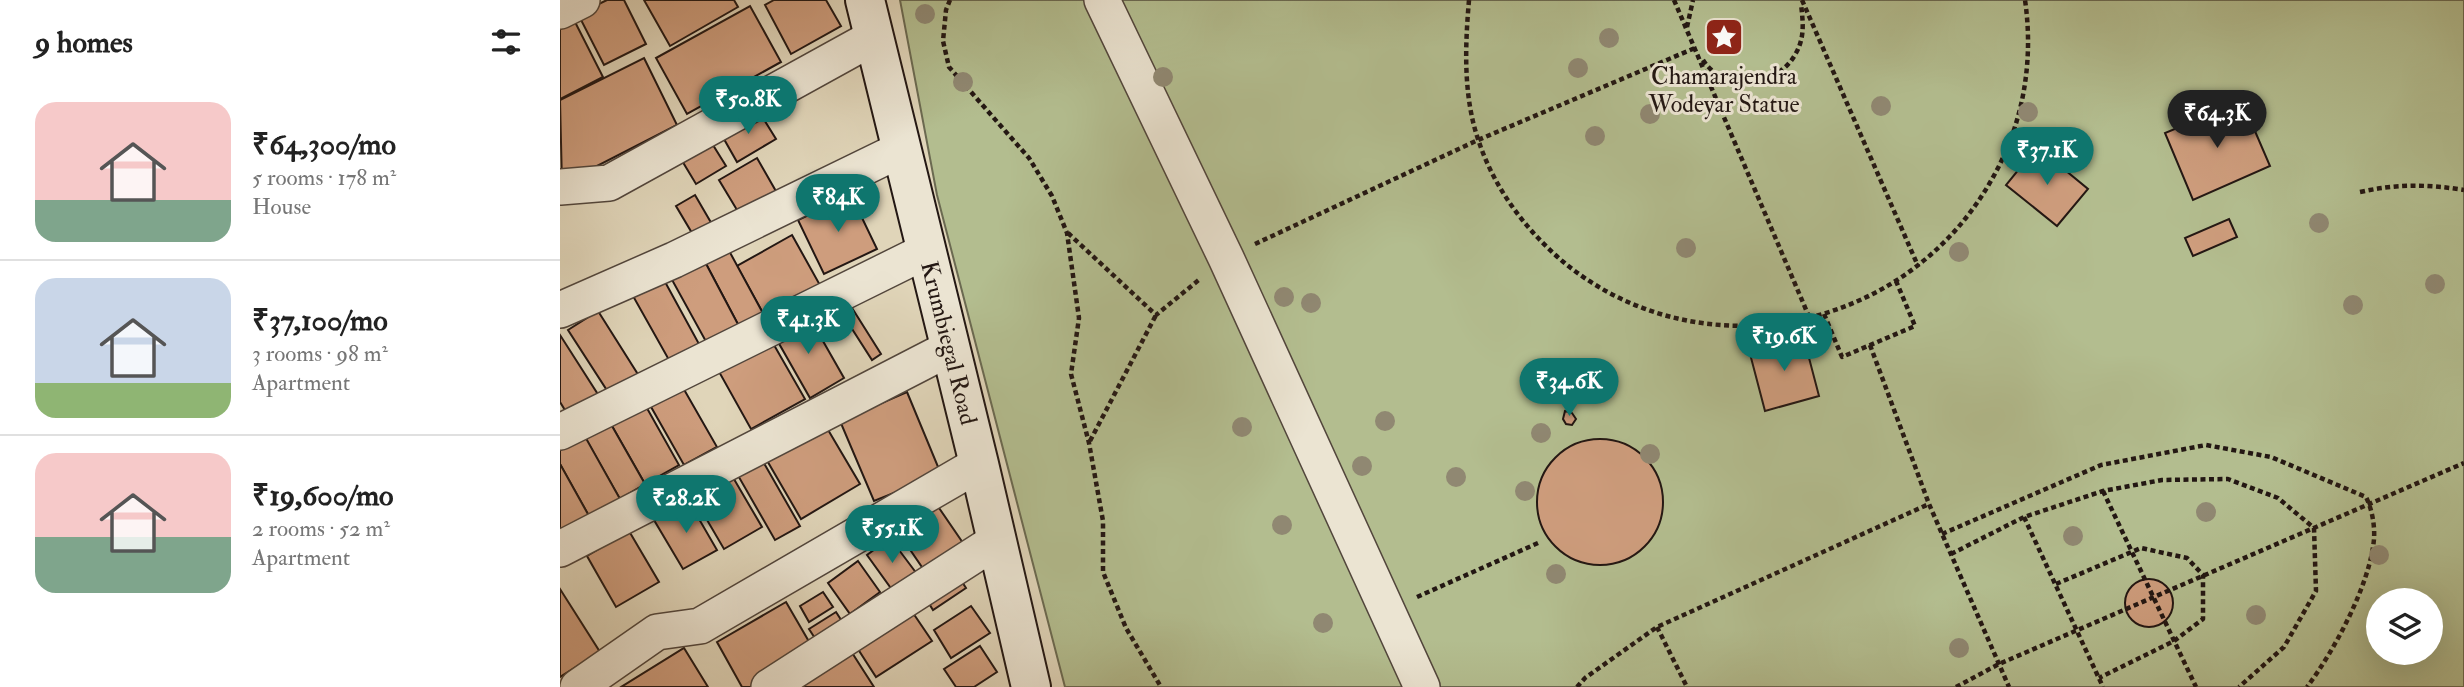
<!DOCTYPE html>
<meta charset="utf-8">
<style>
:root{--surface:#fff;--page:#f2f2f2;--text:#222;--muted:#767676;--line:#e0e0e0;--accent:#0f766e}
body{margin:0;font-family:"IM FELL Double Pica",serif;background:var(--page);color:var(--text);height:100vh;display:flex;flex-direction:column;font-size:26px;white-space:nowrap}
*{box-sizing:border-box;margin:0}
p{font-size:23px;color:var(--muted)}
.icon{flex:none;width:38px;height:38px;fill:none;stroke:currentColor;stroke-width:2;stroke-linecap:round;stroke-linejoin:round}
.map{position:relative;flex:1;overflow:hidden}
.drawer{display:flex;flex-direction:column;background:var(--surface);width:560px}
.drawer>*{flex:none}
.controls{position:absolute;left:1806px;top:588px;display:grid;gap:14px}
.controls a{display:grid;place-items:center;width:77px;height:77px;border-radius:50%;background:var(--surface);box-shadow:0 7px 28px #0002;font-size:35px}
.price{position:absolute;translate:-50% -60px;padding:0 16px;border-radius:24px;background:var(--accent);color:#fff;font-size:23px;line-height:46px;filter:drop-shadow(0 2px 4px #0008)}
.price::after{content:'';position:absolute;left:50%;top:42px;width:21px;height:16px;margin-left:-10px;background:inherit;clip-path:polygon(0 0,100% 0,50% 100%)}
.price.active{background:#222;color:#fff}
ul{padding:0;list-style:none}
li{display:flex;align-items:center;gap:21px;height:175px;padding:0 35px}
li+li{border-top:2px solid var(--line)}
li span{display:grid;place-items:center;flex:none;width:196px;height:140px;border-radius:21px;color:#555}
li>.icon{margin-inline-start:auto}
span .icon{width:84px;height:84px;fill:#fffc;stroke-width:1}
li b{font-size:30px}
h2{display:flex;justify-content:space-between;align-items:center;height:84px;padding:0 35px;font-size:30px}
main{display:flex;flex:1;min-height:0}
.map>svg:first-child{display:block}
.green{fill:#b3bd8f;stroke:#6b6a51;stroke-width:2;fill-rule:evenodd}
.building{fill:#ce9d7d;stroke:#231713;stroke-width:2}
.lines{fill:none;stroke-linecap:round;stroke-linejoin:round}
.street-casing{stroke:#52463c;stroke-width:38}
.secondary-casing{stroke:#231713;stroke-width:42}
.path{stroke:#231713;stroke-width:4.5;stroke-dasharray:5 3.5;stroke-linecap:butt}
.street{stroke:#ebe4d2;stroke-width:35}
.secondary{stroke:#ebe4d2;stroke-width:38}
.tree{fill:#908872}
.labels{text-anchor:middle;stroke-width:6;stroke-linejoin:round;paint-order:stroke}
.poi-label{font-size:24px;fill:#231713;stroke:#ebe4d2}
.street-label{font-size:24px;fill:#231713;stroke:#ebe4d2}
</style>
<main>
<section class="drawer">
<h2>9 homes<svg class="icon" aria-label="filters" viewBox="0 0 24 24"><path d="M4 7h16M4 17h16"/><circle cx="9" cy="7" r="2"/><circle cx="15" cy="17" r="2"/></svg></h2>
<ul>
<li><span style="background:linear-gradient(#f6c9c9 70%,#7fa58c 0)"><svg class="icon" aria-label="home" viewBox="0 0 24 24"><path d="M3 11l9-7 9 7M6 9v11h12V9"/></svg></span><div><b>₹64,300/mo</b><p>5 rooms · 178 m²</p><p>House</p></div></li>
<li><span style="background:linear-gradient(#c9d6e8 75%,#8fb573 0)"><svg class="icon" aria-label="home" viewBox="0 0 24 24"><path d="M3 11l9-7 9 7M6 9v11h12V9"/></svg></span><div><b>₹37,100/mo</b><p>3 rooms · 98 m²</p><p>Apartment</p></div></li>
<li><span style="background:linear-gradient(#f6c9c9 60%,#7fa58c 0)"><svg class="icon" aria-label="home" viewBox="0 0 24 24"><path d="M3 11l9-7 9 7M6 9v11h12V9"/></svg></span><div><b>₹19,600/mo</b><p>2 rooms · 52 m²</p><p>Apartment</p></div></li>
</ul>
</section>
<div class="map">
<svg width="1904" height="687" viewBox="0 0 1904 687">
<rect width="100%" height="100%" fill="#e0d5b9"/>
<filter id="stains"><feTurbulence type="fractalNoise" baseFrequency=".00286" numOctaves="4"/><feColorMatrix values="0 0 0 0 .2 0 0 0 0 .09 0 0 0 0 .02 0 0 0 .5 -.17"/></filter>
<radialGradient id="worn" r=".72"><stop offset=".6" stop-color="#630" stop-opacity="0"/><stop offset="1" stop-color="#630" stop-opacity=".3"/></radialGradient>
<!-- green -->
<path class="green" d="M340 0H1904V687H505L377 195ZM1818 600H1871V653H1818Z"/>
<!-- building -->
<g class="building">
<polygon points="47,0 64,0 86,44 44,65 18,14"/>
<polygon points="84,0 174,0 178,7 110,46"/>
<polygon points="214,0 266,0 281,26 231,54 205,5"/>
<polygon points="190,6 221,62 127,114 96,58"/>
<polygon points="14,20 43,77 0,99 0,27"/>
<polygon points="84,58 117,125 2,184 0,100"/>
<polygon points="1682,101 1710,166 1633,200 1605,133"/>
<polygon points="198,110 216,139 177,162 160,132"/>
<polygon points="148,137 166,166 136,184 118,154"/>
<polygon points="1477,147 1528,189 1497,226 1446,185"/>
<polygon points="197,158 217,193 180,215 159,180"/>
<polygon points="135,195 153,226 135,238 116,206"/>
<polygon points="291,195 317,249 264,274 238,220"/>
<polygon points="1669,219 1677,237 1633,256 1625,238"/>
<polygon points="232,235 261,287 205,317 177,266"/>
<polygon points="167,247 205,317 181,330 144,260"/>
<polygon points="144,260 181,330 149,347 111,278"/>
<polygon points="104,280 139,344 109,360 73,296"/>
<polygon points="287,300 321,354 312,360 278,307"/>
<polygon points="38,311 79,376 50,395 8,330"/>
<polygon points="247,313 284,378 250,398 213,333"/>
<polygon points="206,331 245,399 191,429 153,361"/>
<polygon points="0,335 39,396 8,415 0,402"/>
<polygon points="1243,335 1259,396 1205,411 1189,350"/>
<polygon points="118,379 157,447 124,465 86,398"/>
<polygon points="347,392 381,474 314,501 280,421"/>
<polygon points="79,394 119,465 85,484 48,419"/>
<polygon points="1005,411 1012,413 1016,419 1012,425 1006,424 1003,419"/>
<polygon points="48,419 85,484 60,499 23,434"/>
<polygon points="264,423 300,484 241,519 205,457"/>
<polygon points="18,424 60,499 29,516 0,464 0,434"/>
<circle cx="1040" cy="502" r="63"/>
<polygon points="201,458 240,526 215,540 176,472"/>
<polygon points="0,464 29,516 0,533"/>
<polygon points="171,474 202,527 164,549 133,496"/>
<polygon points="128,500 157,550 123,569 94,520"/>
<polygon points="377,505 403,543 364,570 338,532"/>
<polygon points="69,531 99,582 56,607 27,556"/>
<polygon points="330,538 357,574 333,591 307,555"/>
<polygon points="298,561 320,592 290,614 268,583"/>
<polygon points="395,571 406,588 373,610 362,592"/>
<circle cx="1589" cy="603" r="24"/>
<polygon points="0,589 40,652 0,677"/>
<polygon points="263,592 273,607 249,622 240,606"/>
<polygon points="226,602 255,652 194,687 182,687 157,642"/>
<polygon points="411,606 430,633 391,658 374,630"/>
<polygon points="351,610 372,641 316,677 296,646"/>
<polygon points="276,612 285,626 258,643 249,629"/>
<polygon points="420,646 437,672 414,687 396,687 384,669"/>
<polygon points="124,648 148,687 61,687"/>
<polygon points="289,648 314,687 236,687"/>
</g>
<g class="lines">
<!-- street casing -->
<g class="street-casing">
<g id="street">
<polyline points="542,0 666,258 862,687"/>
<polyline points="0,11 22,0"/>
<polyline points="0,187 49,183 314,37"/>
<polyline points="0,310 114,260 342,149"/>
<polyline points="0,432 366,251"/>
<polyline points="0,549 390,348"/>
<polyline points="18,687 97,632 140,626 419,464"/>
<polyline points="209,687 436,541"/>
</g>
</g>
<!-- secondary casing -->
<g class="secondary-casing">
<polyline id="secondary" points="305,0 419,464 471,687"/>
</g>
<!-- path -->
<g class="path">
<polyline points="390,0 386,10 383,41 389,67 469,158 492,196 507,233 519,318 511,374 529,443 543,521 543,572 566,628 601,687"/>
<path d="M909 0C905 47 903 97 919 142 935 190 968 233 1007 265 1144 374 1347 331 1432 179 1463 125 1474 62 1465 0"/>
<polyline points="1114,0 1250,319"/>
<polyline points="1242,0 1358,266"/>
<polyline points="1127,27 1133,0"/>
<path d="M1143 60C1163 92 1218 88 1236 53 1245 37 1243 22 1241 4"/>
<path d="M1800 192C1836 184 1867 184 1904 190"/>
<polyline points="508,233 596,315 640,279"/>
<polyline points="695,244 918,140 1135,48"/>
<polyline points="1264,314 1282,357 1355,326 1336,281"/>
<polyline points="1310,345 1369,504 1449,687"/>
<polyline points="530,441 596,315"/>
<polyline points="1543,491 1636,687"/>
<polyline points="1464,517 1543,687"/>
<path d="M1382 534 1541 465 1646 445 1711 457 1806 497C1812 509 1815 526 1814 539 1810 585 1774 651 1747 687"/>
<polyline points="1391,554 1464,517 1543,491 1602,480 1668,479 1718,498 1754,528 1756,591 1724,647 1679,687"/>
<polyline points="1496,584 1581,548 1627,558 1643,575 1643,619 1614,641 1539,678"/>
<polyline points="857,597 978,543"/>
<polyline points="1097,627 1127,687"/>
<polyline points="1017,687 1025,678 1097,627 1369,504"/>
<polyline points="1396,687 1439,664 1904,463"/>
</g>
<!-- street -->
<use href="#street" class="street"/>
<!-- secondary -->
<use href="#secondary" class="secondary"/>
</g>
<!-- trees -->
<g class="tree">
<circle cx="365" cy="14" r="10"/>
<circle cx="1049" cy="38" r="10"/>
<circle cx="1018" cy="68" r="10"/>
<circle cx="603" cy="77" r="10"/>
<circle cx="403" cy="82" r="10"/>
<circle cx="1321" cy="106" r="10"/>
<circle cx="1468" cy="112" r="10"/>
<circle cx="1090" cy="114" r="10"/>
<circle cx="1035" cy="136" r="10"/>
<circle cx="1759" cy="223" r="10"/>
<circle cx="1126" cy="248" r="10"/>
<circle cx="1399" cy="252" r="10"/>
<circle cx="1875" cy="284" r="10"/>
<circle cx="724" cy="297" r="10"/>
<circle cx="751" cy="303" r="10"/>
<circle cx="1793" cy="305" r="10"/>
<circle cx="825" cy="421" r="10"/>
<circle cx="682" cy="427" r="10"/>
<circle cx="981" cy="433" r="10"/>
<circle cx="1090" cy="454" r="10"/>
<circle cx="802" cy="466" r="10"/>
<circle cx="896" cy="477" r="10"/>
<circle cx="965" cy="491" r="10"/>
<circle cx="1646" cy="512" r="10"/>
<circle cx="722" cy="525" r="10"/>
<circle cx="1513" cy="536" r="10"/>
<circle cx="1819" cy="555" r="10"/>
<circle cx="996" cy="574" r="10"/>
<circle cx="1696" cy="615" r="10"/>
<circle cx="763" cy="623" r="10"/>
<circle cx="1399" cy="648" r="10"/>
</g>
<!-- icons -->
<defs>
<g id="sight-square" transform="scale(2.0125)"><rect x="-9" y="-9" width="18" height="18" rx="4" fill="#8f2418" stroke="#ebe4d2"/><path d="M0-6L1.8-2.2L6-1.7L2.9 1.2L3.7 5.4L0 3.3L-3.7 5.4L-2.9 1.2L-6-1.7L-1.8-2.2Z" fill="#fff"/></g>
</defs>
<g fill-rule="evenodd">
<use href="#sight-square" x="1164" y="37"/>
</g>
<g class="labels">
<!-- poi labels -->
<g class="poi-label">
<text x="1164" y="84">Chamarajendra<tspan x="1164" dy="28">Wodeyar Statue</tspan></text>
</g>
<!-- street labels -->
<g class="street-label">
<text transform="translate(389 343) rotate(76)" y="8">Krumbiegal Road</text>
</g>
</g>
<rect width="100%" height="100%" filter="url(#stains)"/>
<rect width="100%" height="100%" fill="url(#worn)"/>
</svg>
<div class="controls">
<a><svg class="icon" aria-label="layers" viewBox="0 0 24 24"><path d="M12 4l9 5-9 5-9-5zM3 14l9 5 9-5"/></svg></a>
</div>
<b class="price" style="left:188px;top:136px">₹50.8K</b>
<b class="price active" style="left:1657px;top:150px">₹64.3K</b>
<b class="price" style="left:1487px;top:187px">₹37.1K</b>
<b class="price" style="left:278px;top:234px">₹84K</b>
<b class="price" style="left:248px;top:356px">₹41.3K</b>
<b class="price" style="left:1224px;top:373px">₹19.6K</b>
<b class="price" style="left:1009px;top:418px">₹34.6K</b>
<b class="price" style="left:126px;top:535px">₹28.2K</b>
<b class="price" style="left:332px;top:565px">₹55.1K</b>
</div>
</main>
